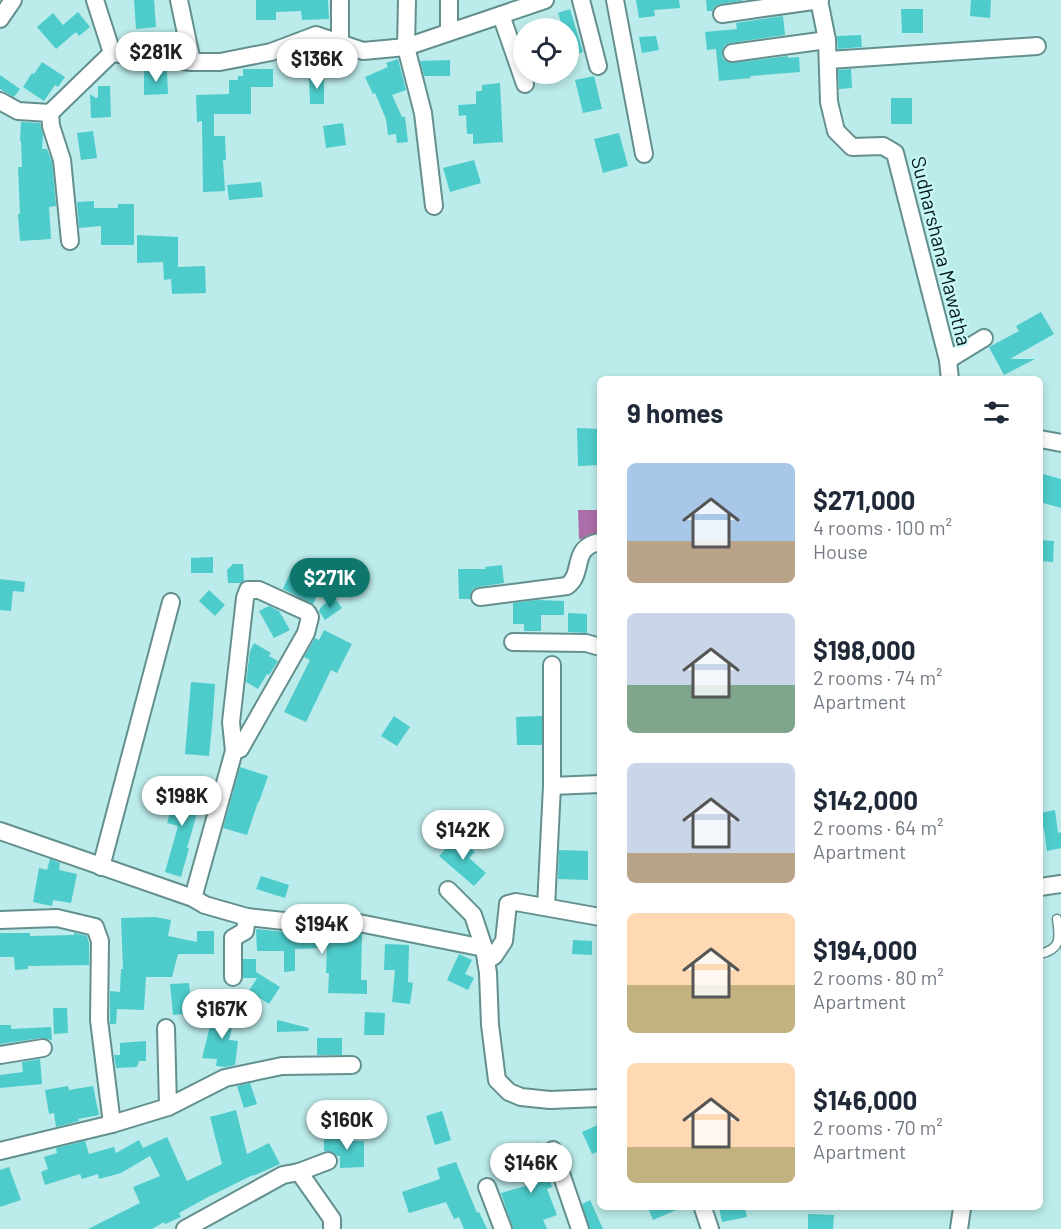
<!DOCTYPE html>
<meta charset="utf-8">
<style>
:root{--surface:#fff;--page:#f2f2f3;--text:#1f2937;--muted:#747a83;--accent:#0f766e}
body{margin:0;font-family:Barlow,sans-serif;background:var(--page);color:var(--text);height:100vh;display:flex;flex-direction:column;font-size:22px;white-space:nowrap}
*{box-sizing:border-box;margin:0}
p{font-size:20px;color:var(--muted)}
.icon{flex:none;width:33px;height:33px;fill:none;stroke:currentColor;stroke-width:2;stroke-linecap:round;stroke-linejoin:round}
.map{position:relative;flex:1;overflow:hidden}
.panel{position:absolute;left:597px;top:376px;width:446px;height:834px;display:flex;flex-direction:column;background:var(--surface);border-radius:9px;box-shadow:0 3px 9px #0003}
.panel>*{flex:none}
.controls{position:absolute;left:513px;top:18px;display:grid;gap:12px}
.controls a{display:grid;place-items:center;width:66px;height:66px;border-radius:50%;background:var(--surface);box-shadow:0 3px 9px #0003;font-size:30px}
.price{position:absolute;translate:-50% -51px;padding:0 14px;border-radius:21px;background:#fff;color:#222;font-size:20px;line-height:39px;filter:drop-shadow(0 2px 3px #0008)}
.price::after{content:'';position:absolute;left:50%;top:36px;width:18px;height:14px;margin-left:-9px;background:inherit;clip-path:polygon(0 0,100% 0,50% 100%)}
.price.on{background:var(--accent);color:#fff}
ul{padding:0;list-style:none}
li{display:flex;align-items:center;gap:18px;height:150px;padding:0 30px}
li span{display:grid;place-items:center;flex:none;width:168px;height:120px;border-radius:9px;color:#555}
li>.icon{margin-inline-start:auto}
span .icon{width:72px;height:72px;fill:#fffc;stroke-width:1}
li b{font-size:26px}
h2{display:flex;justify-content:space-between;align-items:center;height:72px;padding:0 30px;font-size:26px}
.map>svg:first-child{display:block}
.water{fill:#ac6ea8}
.building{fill:#4dcccb}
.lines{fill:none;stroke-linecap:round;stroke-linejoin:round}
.lane-casing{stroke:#63908f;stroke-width:11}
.street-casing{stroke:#63908f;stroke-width:20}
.lane{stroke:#fff;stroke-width:8}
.street{stroke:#fff;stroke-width:16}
.labels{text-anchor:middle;stroke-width:4.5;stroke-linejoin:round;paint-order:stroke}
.street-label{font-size:20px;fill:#061818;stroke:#c8f8f7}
</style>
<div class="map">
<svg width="1061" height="1229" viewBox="0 0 1061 1229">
<rect width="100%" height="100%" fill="#bbebea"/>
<!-- water -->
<polygon class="water" points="578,510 597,510 597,521 600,522 600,538 579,539"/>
<!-- building -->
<g class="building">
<polygon points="134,0 154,0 156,27 136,29"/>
<polygon points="256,0 328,0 329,19 302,20 301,11 276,12 276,20 256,20"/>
<polygon points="636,0 679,0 680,8 654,10 655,16 639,18"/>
<polygon points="706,0 742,0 742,1 720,4 715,6 712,11 707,11"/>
<polygon points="971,0 991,0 990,18 970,16"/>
<polygon points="570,9 583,52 571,56 568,47 568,28 563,28 558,13"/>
<polygon points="901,9 923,9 923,33 902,33"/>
<polygon points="78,12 90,27 79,36 76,32 56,49 37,27 53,13 63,25"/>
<polygon points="783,16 785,35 730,43 725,45 723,49 722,55 723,59 728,62 733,63 788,56 788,58 799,57 800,72 750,76 751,78 719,81 716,49 707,50 705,32 737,29 736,23"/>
<polygon points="861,35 862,47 838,49 837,36"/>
<polygon points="656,36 659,50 642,53 639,37"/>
<polygon points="398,59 406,90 392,95 402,117 405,117 408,142 397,143 396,134 388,135 386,119 375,93 373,94 365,77 388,67 386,63"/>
<polygon points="450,60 450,76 424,76 420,61"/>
<polygon points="42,62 65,77 58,87 55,85 44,101 23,87 32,73 34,74"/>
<polygon points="243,69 273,69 273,87 251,87 251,114 214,114 214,136 225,136 226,160 223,160 225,191 203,192 202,121 197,122 196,95 229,94 229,80 238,80 238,76 243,76"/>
<polygon points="851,69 852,88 839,89 838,70"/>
<polygon points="144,71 167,71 168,94 144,95"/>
<polygon points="0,75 20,89 14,97 0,89"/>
<polygon points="594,76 602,109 583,113 575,80"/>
<polygon points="309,77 324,77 324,104 310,104"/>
<polygon points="500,83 503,142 473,144 473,134 467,134 466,115 459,116 458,105 476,104 476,91 482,91 482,85"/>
<polygon points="98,86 110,86 111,117 91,118 90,94 96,98 98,97"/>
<rect x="891" y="98" width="21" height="26"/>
<polygon points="21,122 40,123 43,134 42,149 47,149 52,162 56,206 49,207 51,239 20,241 18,214 20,214 18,167 22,167 21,141 20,141"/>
<polygon points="343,123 346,145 326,148 323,126"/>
<polygon points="93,131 97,158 81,160 77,133"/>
<polygon points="619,133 628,166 603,173 594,139"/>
<polygon points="474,160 481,183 450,192 443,168"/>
<polygon points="261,182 263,197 229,200 227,185"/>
<polygon points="94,201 94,208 118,208 118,204 134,204 134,245 101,245 101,226 79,228 77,202"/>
<polygon points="137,235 178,237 178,267 205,266 206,293 172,294 171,279 164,280 163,262 137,263"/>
<polygon points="1041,312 1054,334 1010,359 1035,359 1004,375 989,347 1019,331 1016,326"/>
<polygon points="577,428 599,429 600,465 578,466"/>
<polygon points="1043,474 1061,479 1061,508 1040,502 1040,485"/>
<polygon points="1040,540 1054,541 1053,562 1040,561"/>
<polygon points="213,557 213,573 191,573 191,558"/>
<polygon points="233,564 243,564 244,581 241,583 228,583 227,570"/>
<polygon points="304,564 327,575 313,604 283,589 292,569 300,573"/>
<polygon points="502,565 504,583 478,587 473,589 471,592 470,599 459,599 458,569 486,569 485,567"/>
<polygon points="0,579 25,582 24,592 13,591 11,611 0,610"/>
<polygon points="209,590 225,605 215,616 199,601"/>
<polygon points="334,597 342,608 325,620 319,611 321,607"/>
<polygon points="537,600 564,601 564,615 541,615 541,631 524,631 524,624 513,624 513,603"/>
<polygon points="269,606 279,611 290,630 274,638 259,611"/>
<polygon points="568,613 587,614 587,633 568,632"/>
<polygon points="324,630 352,644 337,673 331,670 306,722 284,712 310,660 304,657 315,638 319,640"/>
<polygon points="254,643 271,653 269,656 278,661 269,675 267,674 258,689 246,682 250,651"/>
<polygon points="191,682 215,684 213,715 209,756 185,754"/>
<polygon points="394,716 410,727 397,746 381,736"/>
<polygon points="542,716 542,745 517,745 516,717"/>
<polygon points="240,767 268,776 259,802 258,802 247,835 223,828"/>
<polygon points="178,786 203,793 187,848 189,848 181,877 165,872 178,826 167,823"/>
<polygon points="1055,810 1058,833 1061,832 1061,848 1047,851 1044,828 1040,829 1040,813"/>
<polygon points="457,836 475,852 469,858 486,873 474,886 439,856"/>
<polygon points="559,850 588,851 588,880 558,879"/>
<polygon points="50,859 60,863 59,870 77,874 71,903 53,900 52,906 33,902 39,868 47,870"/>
<polygon points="261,876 289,885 285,898 256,889"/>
<polygon points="155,917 171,920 168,936 197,942 197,931 214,931 214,954 178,954 172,977 146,977 144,1010 117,1009 116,1024 110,1024 110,991 120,992 121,969 123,969 121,918"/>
<polygon points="256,929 284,932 346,932 362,934 361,980 367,980 367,994 328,993 329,973 326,973 327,948 295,949 295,971 284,972 284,951 257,951"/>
<polygon points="0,933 30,933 30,936 74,935 74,933 87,936 89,943 89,965 28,966 28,969 15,970 14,957 0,957"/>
<polygon points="573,940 592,941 592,955 572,954"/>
<polygon points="385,944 409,945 408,982 413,983 410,1004 392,1002 395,970 384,970"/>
<polygon points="459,954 472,960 465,974 474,978 468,990 447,980"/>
<polygon points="243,959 256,959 256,972 280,987 269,1004 249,991 257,978 243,978"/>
<polygon points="189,983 192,1013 173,1015 170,984"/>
<polygon points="222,1007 236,1011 229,1040 238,1041 235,1065 226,1067 216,1066 217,1059 202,1058 213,1014 220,1016"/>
<polygon points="53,1008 67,1008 68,1033 54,1034"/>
<polygon points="365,1012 385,1013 384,1035 364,1035"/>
<polygon points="277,1020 309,1028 308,1031 277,1032"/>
<polygon points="0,1025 11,1025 11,1029 51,1027 52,1040 41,1038 0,1044"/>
<rect x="317" y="1038" width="25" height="17"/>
<polygon points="146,1041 146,1061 139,1061 137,1067 116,1068 114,1055 120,1055 120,1043"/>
<polygon points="40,1059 42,1084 0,1088 0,1075 23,1072 22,1062"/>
<polygon points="250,1083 257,1104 244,1108 237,1086"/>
<polygon points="68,1086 69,1090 93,1086 99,1115 78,1119 79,1121 56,1127 54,1113 49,1114 45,1090"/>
<polygon points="330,1101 350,1104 346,1120 326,1117"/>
<polygon points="236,1110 247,1154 269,1143 280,1164 253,1176 253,1175 208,1197 179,1213 181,1217 165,1224 164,1222 152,1229 88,1229 140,1203 133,1187 160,1176 150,1156 121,1173 99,1179 98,1174 82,1179 80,1174 45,1185 41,1172 48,1169 44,1157 57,1153 56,1148 85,1141 89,1154 114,1147 116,1153 139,1140 143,1148 167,1137 187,1181 222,1164 210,1117"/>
<polygon points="442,1111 451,1140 435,1145 426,1116"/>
<polygon points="600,1124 600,1151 592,1154 582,1132"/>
<polygon points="324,1138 351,1138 351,1141 364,1141 364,1167 340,1168 340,1156 337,1156 330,1151 324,1151"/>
<polygon points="538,1142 546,1161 544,1162 552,1187 547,1189 557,1215 543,1220 547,1229 513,1229 501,1193 529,1185 526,1175 530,1174 520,1150"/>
<polygon points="456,1162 477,1213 479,1212 487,1229 464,1229 459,1217 454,1219 446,1202 409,1213 402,1192 440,1179 437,1168"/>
<polygon points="9,1167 21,1200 0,1207 0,1170"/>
<polygon points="590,1200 603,1229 590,1229 582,1204"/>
<polygon points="648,1208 681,1208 653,1220"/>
<polygon points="719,1208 745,1208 747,1217 722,1222"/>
<polygon points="808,1214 834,1215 833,1229 808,1229"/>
</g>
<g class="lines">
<!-- lane casing -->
<g class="lane-casing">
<path id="lane" d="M1040 954C1061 949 1060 939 1057 919"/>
</g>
<!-- street casing -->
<g class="street-casing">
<g id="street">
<polyline points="95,0 112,53"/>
<polyline points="179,0 192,62"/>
<polyline points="340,0 340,42"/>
<polyline points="407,0 406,47 423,113 434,206"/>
<polyline points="581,0 598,66"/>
<polyline points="615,0 644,154"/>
<polyline points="819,0 827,40 829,102 836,131 852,147 883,146 895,153 948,360 950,380"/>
<polyline points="722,14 820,0"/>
<polyline points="501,15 525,84"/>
<polyline points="0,19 13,0"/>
<polyline points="449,32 449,0"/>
<polyline points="732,53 827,40"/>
<polyline points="829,60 1037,46"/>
<polyline points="0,101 18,111 50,113 112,53 192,62 220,62 271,52 316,35 363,51 406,47 545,0"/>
<polyline points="50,113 51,126 62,160 70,241"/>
<polyline points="948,360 984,338"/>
<polyline points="1040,439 1061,443"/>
<path d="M480 597 567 586C585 573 570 547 600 542"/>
<polyline points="513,642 586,643 600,647"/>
<polyline points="552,786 600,784"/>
<polyline points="0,831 193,898 205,905 247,917 284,921 344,920 484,948"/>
<polyline points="101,867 171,602"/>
<polyline points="1040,887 1061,884"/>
<polyline points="448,890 473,915 484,948 488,973 490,1025 497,1080 509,1092 521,1097 550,1100 600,1098"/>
<polyline points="193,898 234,751 231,722 245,598 248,590 259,590 307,612 310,617 306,633 240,749 234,751"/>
<polyline points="546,907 552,786 552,665"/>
<polyline points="0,920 57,918 95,927 100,941 99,1020 112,1124"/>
<polyline points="486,961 494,956 504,941 508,904 516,902 600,917"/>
<polyline points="233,977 233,938 245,931 247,917"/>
<polyline points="166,1028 168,1107"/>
<polyline points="0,1055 43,1048"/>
<polyline points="553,1150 580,1229"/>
<polyline points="0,1151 112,1124 168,1107 225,1078 282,1066 352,1065"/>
<polyline points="299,1172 332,1219 332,1229"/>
<polyline points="487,1187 503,1229"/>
<polyline points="703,1208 710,1229"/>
<polyline points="185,1229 283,1175 299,1172 328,1161"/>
<polyline points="959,1229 962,1208"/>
</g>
</g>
<!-- lane -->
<use href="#lane" class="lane"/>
<!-- street -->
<use href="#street" class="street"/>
</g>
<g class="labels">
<!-- street labels -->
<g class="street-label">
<text transform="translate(941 251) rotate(76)" y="7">Sudharshana Mawatha</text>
</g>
</g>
</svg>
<div class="controls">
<a><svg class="icon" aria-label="locate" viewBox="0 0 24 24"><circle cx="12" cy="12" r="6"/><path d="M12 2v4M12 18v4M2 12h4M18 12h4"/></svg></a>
</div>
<b class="price" style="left:156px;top:83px">$281K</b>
<b class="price" style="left:317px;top:90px">$136K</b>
<b class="price on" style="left:330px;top:609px">$271K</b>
<b class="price" style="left:182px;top:827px">$198K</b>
<b class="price" style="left:463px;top:861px">$142K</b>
<b class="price" style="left:322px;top:955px">$194K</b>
<b class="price" style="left:222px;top:1040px">$167K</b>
<b class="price" style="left:347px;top:1151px">$160K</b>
<b class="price" style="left:531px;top:1194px">$146K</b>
<section class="panel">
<h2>9 homes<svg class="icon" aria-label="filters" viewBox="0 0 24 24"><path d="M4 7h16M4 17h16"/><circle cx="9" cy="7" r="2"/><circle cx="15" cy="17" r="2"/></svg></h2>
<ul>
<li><span style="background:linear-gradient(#a9c7e8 65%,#b9a48a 0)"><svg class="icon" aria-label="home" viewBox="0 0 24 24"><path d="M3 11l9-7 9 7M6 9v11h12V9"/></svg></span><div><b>$271,000</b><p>4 rooms · 100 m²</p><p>House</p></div></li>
<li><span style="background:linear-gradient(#c9d6e8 60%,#7fa58c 0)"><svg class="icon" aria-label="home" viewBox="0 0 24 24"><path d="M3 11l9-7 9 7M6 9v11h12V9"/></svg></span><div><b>$198,000</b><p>2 rooms · 74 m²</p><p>Apartment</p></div></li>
<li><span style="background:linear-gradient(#c9d6e8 75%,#b9a48a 0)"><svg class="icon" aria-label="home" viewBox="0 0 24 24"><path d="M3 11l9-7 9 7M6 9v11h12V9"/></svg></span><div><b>$142,000</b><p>2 rooms · 64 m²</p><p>Apartment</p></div></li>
<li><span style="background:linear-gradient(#ffd9b3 60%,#c2b280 0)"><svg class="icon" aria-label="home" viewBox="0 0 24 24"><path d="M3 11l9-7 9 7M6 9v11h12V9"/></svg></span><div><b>$194,000</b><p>2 rooms · 80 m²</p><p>Apartment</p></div></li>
<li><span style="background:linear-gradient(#ffd9b3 70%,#c2b280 0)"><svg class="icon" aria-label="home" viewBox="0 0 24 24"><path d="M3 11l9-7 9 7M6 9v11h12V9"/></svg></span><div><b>$146,000</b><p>2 rooms · 70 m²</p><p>Apartment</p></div></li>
</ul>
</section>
</div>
